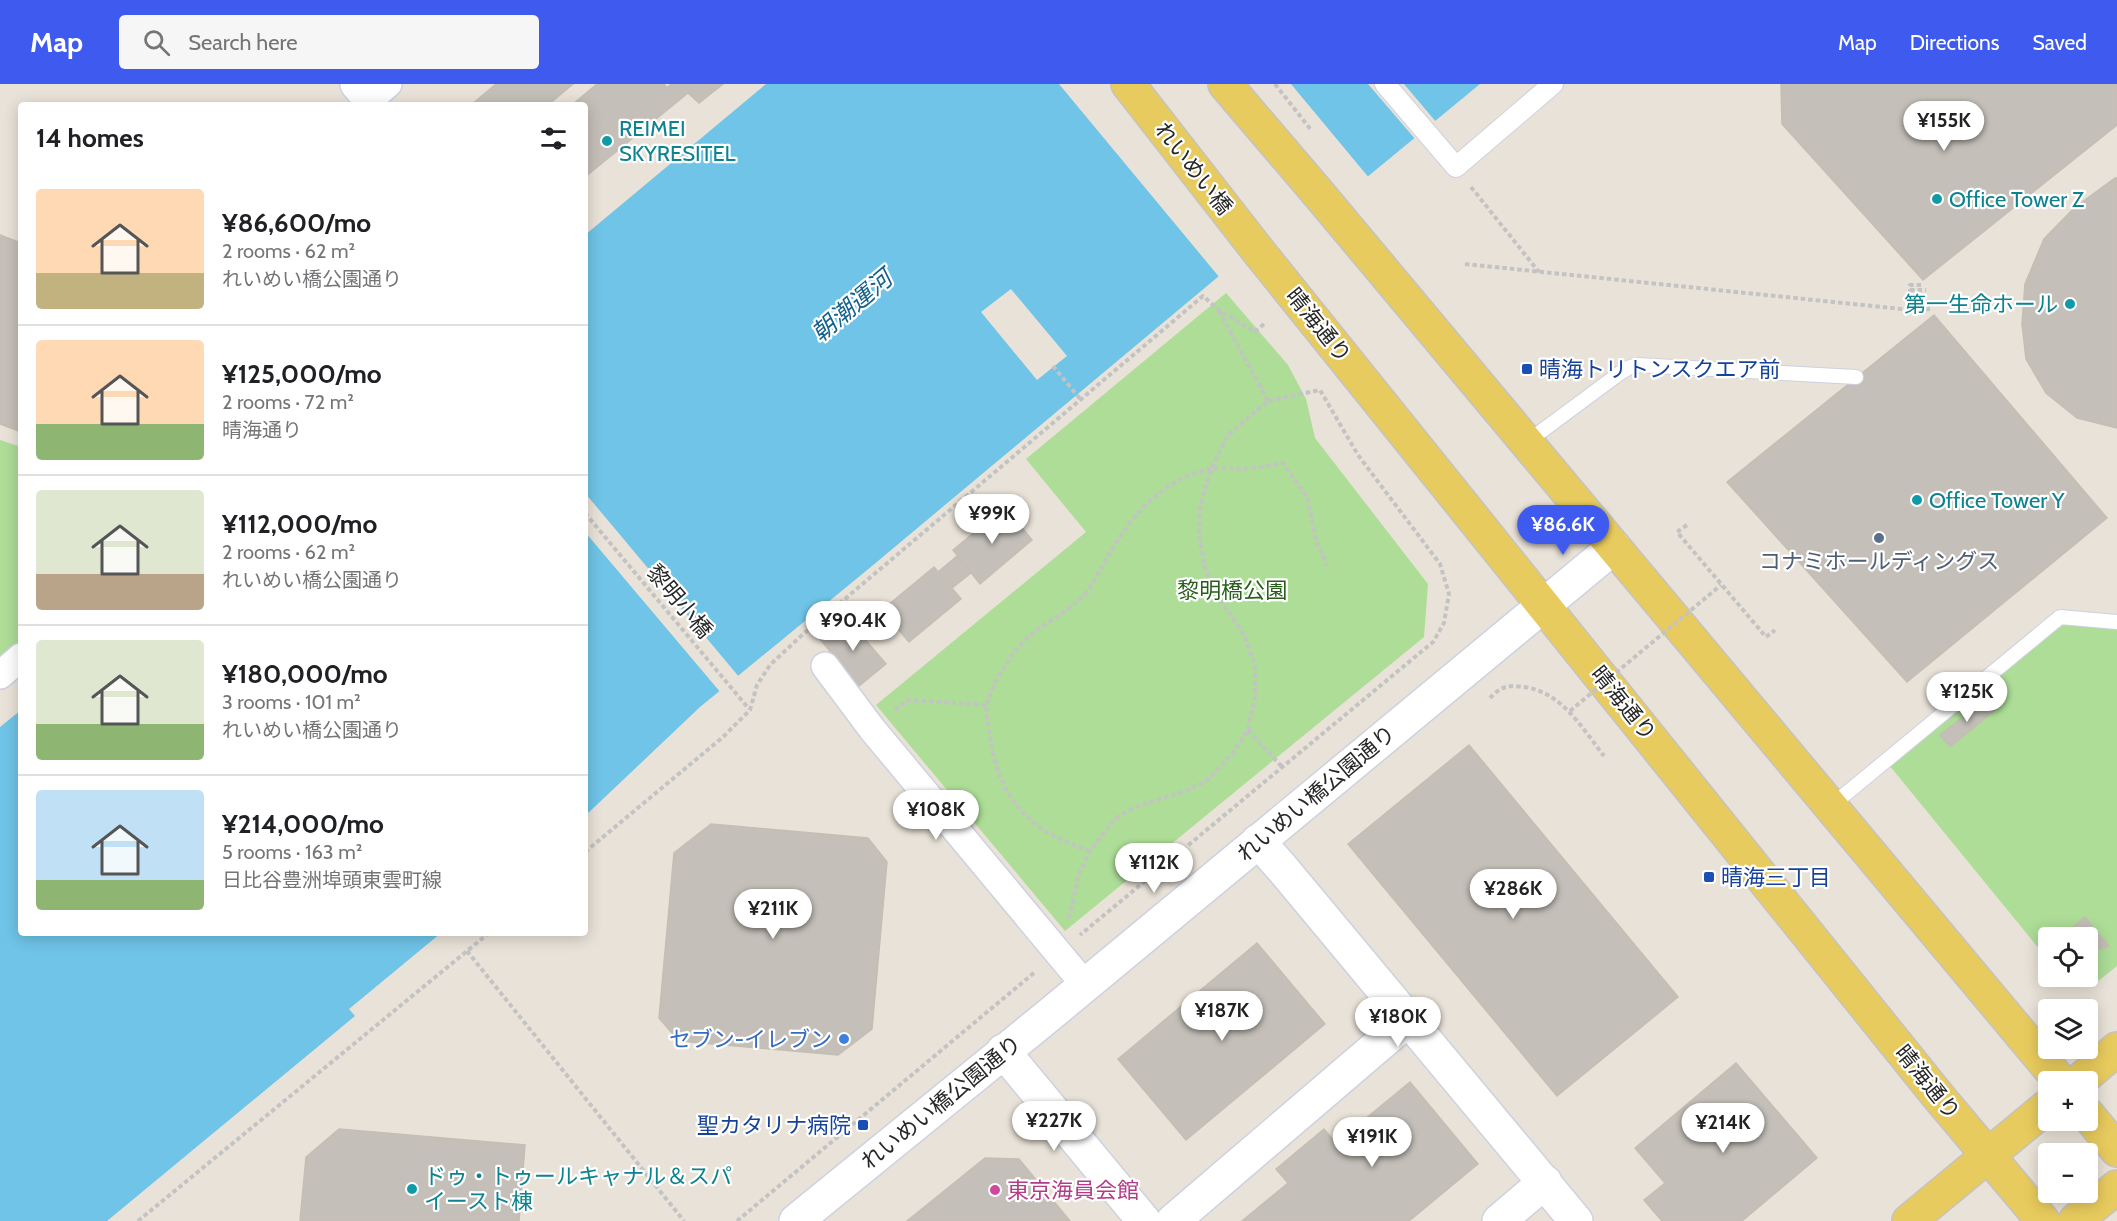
<!DOCTYPE html>
<meta charset="utf-8">
<style>
:root{--surface:#fff;--page:#f6f6f6;--text:#202124;--muted:#757577;--line:#e0e0e0;--accent:#3f5bef}
body{margin:0;font-family:Cabin,"Noto Sans JP",sans-serif;background:var(--page);color:var(--text);height:100vh;display:flex;flex-direction:column;font-size:22px;white-space:nowrap}
*{box-sizing:border-box;margin:0}
p{font-size:20px;color:var(--muted)}
.icon{flex:none;width:33px;height:33px;fill:none;stroke:currentColor;stroke-width:2;stroke-linecap:round;stroke-linejoin:round}
.map{position:relative;flex:1;overflow:hidden}
.details{position:absolute;left:18px;top:18px;width:570px;height:834px;display:flex;flex-direction:column;background:var(--surface);border-radius:6px;box-shadow:0 3px 15px #0003}
.details>*{flex:none}
.tools{position:absolute;left:2038px;top:843px;display:grid;gap:12px}
.tools a{display:grid;place-items:center;width:60px;height:60px;border-radius:6px;background:var(--surface);box-shadow:0 3px 15px #0003;font-size:30px}
.price{position:absolute;translate:-50% -51px;padding:0 14px;border-radius:21px;background:#fff;color:#222;font-size:20px;line-height:39px;filter:drop-shadow(0 2px 3px #0008)}
.price::after{content:'';position:absolute;left:50%;top:36px;width:18px;height:14px;margin-left:-9px;background:inherit;clip-path:polygon(0 0,100% 0,50% 100%)}
.price.active{background:var(--accent);color:#fff}
ul{padding:0;list-style:none}
li{display:flex;align-items:center;gap:18px;height:150px;padding:0 18px}
li+li{border-top:2px solid var(--line)}
li span{display:grid;place-items:center;flex:none;width:168px;height:120px;border-radius:6px;color:#555}
li>.icon{margin-inline-start:auto}
span .icon{width:72px;height:72px;fill:#fffc;stroke-width:1}
li b{font-size:26px}
h2{display:flex;justify-content:space-between;align-items:center;height:72px;padding:0 18px;font-size:26px}
header{display:flex;align-items:center;gap:36px;box-sizing:border-box;height:84px;padding:0 30px;background:var(--accent);color:#fff}
header strong{font-size:28px}
nav{display:flex;gap:33px;margin-inline-start:auto;font-size:21px}
.search{width:420px;height:54px;background:var(--page);display:flex;align-items:center;gap:15px;box-sizing:border-box;padding:0 21px;border-radius:6px;color:var(--muted);font-size:22px}
.map>svg:first-child{display:block}
.green{fill:#addd97}
.water{fill:#6fc4e7}
.pier{fill:#e9e2d8}
.building{fill:#c4bfb8;stroke:#c4beb3;stroke-width:1.5}
.lines{fill:none;stroke-linecap:round;stroke-linejoin:round}
.service-casing{stroke:#ced1df;stroke-width:16}
.pedestrian-casing{stroke:#ced1df;stroke-width:22}
.minor-casing{stroke:#ced1df;stroke-width:30}
.tertiary-casing{stroke:#ced1df;stroke-width:36}
.primary-casing{stroke:#c3c3c3;stroke-width:36}
.path{stroke:#c3c3c3;stroke-width:4;stroke-dasharray:4.5 3;stroke-linecap:butt}
.service{stroke:#fff;stroke-width:14}
.pedestrian{stroke:#fff;stroke-width:20}
.minor{stroke:#fff;stroke-width:27}
.tertiary{stroke:#fff;stroke-width:33}
.primary{stroke:#e8cb5e;stroke-width:33}
.path-bridge{stroke:#c3c3c3;stroke-width:4;stroke-dasharray:4.5 3;stroke-linecap:butt}
.culture-dot{fill:#0f9aa8;stroke:#fff;stroke-width:2}
.transit-dot{fill:#1a4fb4;stroke:#fff;stroke-width:2}
.service-dot{fill:#5c6f8a;stroke:#fff;stroke-width:2}
.shop-dot{fill:#3f7fe0;stroke:#fff;stroke-width:2}
.hotel-dot{fill:#d1479c;stroke:#fff;stroke-width:2}
.labels{text-anchor:middle;stroke-width:4.5;stroke-linejoin:round;paint-order:stroke}
.culture-label{font-size:22px;fill:#0d838f;stroke:#fff;text-anchor:start}
.street-label{font-size:22px;fill:#272727;stroke:#fff}
.transit-label{font-size:22px;fill:#164399;stroke:#fff;text-anchor:start}
.service-label{font-size:22px;fill:#4e5e75;stroke:#fff}
.park-label{font-size:22px;fill:#285e1c;stroke:#fff}
.shop-label{font-size:22px;fill:#366cbe;stroke:#fff;text-anchor:end}
.hotel-label{font-size:22px;fill:#b23c85;stroke:#fff;text-anchor:start}
.water-label{font-size:24px;font-style:italic;fill:#14618d;stroke:#fff}
</style>
<header>
<strong>Map</strong>
<div class="search"><svg class="icon" aria-label="search" viewBox="0 0 24 24"><circle cx="10" cy="10" r="6"/><path d="M15 15l6 6"/></svg>Search here</div>
<nav><a>Map</a><a>Directions</a><a>Saved</a></nav>
</header>
<div class="map">
<svg width="2117" height="1137" viewBox="0 0 2117 1137">
<rect width="100%" height="100%" fill="#e9e2d8"/>
<!-- green -->
<g class="green">
<polygon points="1226,209 1288,281 1306,315 1315,354 1428,500 1424,553 1065,847 876,621 1086,448 1026,375"/>
<polygon points="0,356 21,363 21,560 0,578"/>
<polygon points="2060,533 2117,537 2117,882 2092,902 2062,893 2088,892 2088,854 2049,854 2049,877 1885,676"/>
</g>
<!-- water -->
<g class="water">
<polygon points="766,0 1480,0 1366,94 1354,80 1286,136 872,482 700,623 585,732 585,151"/>
<polygon points="21,626 21,849 441,849 349,925 355,932 107,1137 0,1137 0,643"/>
</g>
<!-- pier -->
<g class="pier">
<polygon points="1059,0 1291,0 1370,95 1364,97 1354,84 1220,194"/>
<polygon points="1368,0 1404,0 1437,39 1416,56"/>
<polygon points="1011,205 1067,272 1037,296 981,228"/>
<polygon points="585,409 740,594 721,609 585,448"/>
</g>
<!-- building -->
<g class="building">
<polygon points="496,0 573,0 548,21 471,21"/>
<polygon points="597,0 664,0 667,4 671,0 723,0 699,19 688,9 585,93 585,21 572,21"/>
<polygon points="1781,0 2117,0 2117,41 1923,196 1782,40"/>
<polygon points="2115,94 2117,94 2117,344 2077,334 2046,309 2026,275 2022,240 2025,200 2044,155 2074,124"/>
<polygon points="0,151 21,159 21,348 0,340"/>
<polygon points="1934,231 2107,434 1907,598 1727,398"/>
<polygon points="1005,423 1032,456 980,500 953,466"/>
<polygon points="957,472 971,489 952,504 938,488"/>
<polygon points="934,483 961,515 909,558 882,526"/>
<polygon points="846,533 886,580 859,602 820,555"/>
<polygon points="1984,616 1996,625 1950,663 1940,651"/>
<polygon points="1469,661 1678,913 1557,1012 1348,760"/>
<polygon points="711,740 868,754 887,778 872,945 838,971 679,957 659,934 674,769"/>
<polygon points="2085,833 2109,862 2088,868 2088,854 2060,854"/>
<polygon points="1257,859 1325,940 1186,1056 1118,975"/>
<polygon points="1736,979 1817,1074 1742,1137 1662,1137 1644,1116 1665,1099 1635,1064"/>
<polygon points="1410,998 1478,1080 1409,1137 1242,1137 1288,1099 1276,1085 1324,1045 1336,1059"/>
<polygon points="339,1045 525,1061 519,1137 300,1137 306,1073"/>
<polygon points="985,1074 1019,1075 1070,1137 907,1137"/>
</g>
<g class="lines">
<!-- service casing -->
<g class="service-casing">
<g id="service">
<polyline points="1527,358 1620,289 1628,284 1637,281 1856,293"/>
<polyline points="1831,722 2060,533 2117,538"/>
</g>
</g>
<!-- pedestrian casing -->
<g class="pedestrian-casing">
<polyline id="pedestrian" points="1385,0 1456,83 1553,0"/>
</g>
<!-- minor casing -->
<g class="minor-casing">
<g id="minor">
<polyline points="375,21 370,15 388,0"/>
<polyline points="825,582 872,645 1085,901"/>
<polyline points="0,591 21,573"/>
</g>
</g>
<!-- tertiary casing -->
<g class="tertiary-casing">
<g id="tertiary">
<polyline points="357,0 370,15"/>
<polyline points="1258,757 1282,784 1576,1137"/>
<polyline points="1003,967 1144,1137"/>
<polyline points="796,1137 1048,932 1614,463"/>
<polyline points="1173,1137 1408,936"/>
<polyline points="1499,1137 1545,1098"/>
</g>
</g>
<!-- primary casing -->
<g class="primary-casing">
<g id="primary">
<polyline points="1128,0 1259,168 1938,1012 2043,1137"/>
<polyline points="1225,0 1323,115 2061,998"/>
<polyline points="2078,998 2117,965"/>
<polyline points="2088,1031 2117,1066"/>
<polyline points="1909,1137 2049,1021"/>
<polyline points="2075,1137 2117,1103"/>
</g>
</g>
<!-- path -->
<g class="path">
<polyline points="1275,0 1311,46"/>
<polyline points="1471,103 1539,188"/>
<polyline points="1465,180 1911,226 1910,201 1924,201"/>
<polyline points="1910,206 1926,206"/>
<polyline points="1910,213 1926,212"/>
<polyline points="1910,222 1928,220"/>
<polyline points="1911,226 1930,225"/>
<polyline points="1219,227 1268,317"/>
<polyline points="1053,282 1081,316"/>
<polyline points="585,429 749,625"/>
<polyline points="1687,441 1677,448 1766,553 1775,546"/>
<path d="M1490 614C1493 611 1497 607 1501 605 1508 601 1516 602 1524 603 1562 608 1582 644 1604 672"/>
<polyline points="895,626 908,616 987,621"/>
<polyline points="1248,646 1282,683"/>
<path d="M1090 767C1030 747 999 717 990 652 989 643 985 630 987 621 989 606 1007 577 1017 565 1036 541 1067 531 1087 508 1094 499 1099 487 1105 477 1121 449 1139 423 1166 404 1178 396 1196 387 1211 385 1225 383 1239 386 1252 384 1263 383 1273 381 1283 379L1307 413 1316 456 1327 482"/>
<polyline points="585,768 723,653 750,626 757,601 770,581 801,552 1203,212 1219,226 1255,248 1266,238"/>
<polyline points="1069,834 1079,790 1090,767 1108,743 1120,731 1138,722 1183,708 1206,697 1233,669 1248,646 1255,612 1255,581 1243,549 1219,515 1205,484 1199,451 1200,422 1211,385 1228,351 1268,317 1320,306 1358,371 1440,480 1449,510 1444,539 1433,558 1080,851"/>
<polyline points="467,867 684,1137"/>
<polyline points="138,1137 489,849"/>
<polyline points="737,1137 1035,888"/>
</g>
<!-- service -->
<use href="#service" class="service"/>
<!-- pedestrian -->
<use href="#pedestrian" class="pedestrian"/>
<!-- minor -->
<use href="#minor" class="minor"/>
<!-- tertiary -->
<use href="#tertiary" class="tertiary"/>
<!-- primary -->
<use href="#primary" class="primary"/>
<!-- path-bridge -->
<polyline class="path-bridge" points="1570,627 1721,501"/>
</g>
<!-- markers -->
<g class="culture-dot">
<circle cx="607" cy="57" r="6"/>
<circle cx="1937" cy="115" r="6"/>
<circle cx="2070" cy="220" r="6"/>
<circle cx="1917" cy="416" r="6"/>
<circle cx="412" cy="1105" r="6"/>
</g>
<g class="transit-dot">
<rect x="1521" y="279" width="12" height="12" rx="3"/>
<rect x="1703" y="787" width="12" height="12" rx="3"/>
<rect x="857" y="1035" width="12" height="12" rx="3"/>
</g>
<circle class="service-dot" cx="1879" cy="454" r="6"/>
<circle class="shop-dot" cx="844" cy="955" r="6"/>
<circle class="hotel-dot" cx="995" cy="1106" r="6"/>
<g class="labels">
<!-- culture labels -->
<g class="culture-label">
<text x="619" y="52">REIMEI<tspan x="619" dy="25">SKYRESITEL</tspan></text>
<text x="1949" y="123">Office Tower Z</text>
<text x="2058" y="228" text-anchor="end">第一生命ホール</text>
<text x="1929" y="424">Office Tower Y</text>
<text x="424" y="1100">ドゥ・トゥールキャナル＆スパ<tspan x="424" dy="25">イースト棟</tspan></text>
</g>
<!-- street labels -->
<g class="street-label">
<text transform="translate(1194 84) rotate(52)" y="8">れいめい橋</text>
<text transform="translate(1319 241) rotate(51)" y="8">晴海通り</text>
<text transform="translate(680 517) rotate(50)" y="8">黎明小橋</text>
<text transform="translate(1624 619) rotate(51)" y="8">晴海通り</text>
<text transform="translate(1316 709) rotate(-40)" y="8">れいめい橋公園通り</text>
<text transform="translate(1928 998) rotate(51)" y="8">晴海通り</text>
<text transform="translate(941 1018) rotate(-39)" y="8">れいめい橋公園通り</text>
</g>
<!-- transit labels -->
<g class="transit-label">
<text x="1539" y="293">晴海トリトンスクエア前</text>
<text x="1721" y="801">晴海三丁目</text>
<text x="851" y="1049" text-anchor="end">聖カタリナ病院</text>
</g>
<!-- service labels -->
<g class="service-label">
<text x="1879" y="485">コナミホールディングス</text>
</g>
<!-- park labels -->
<g class="park-label">
<text x="1232" y="514">黎明橋公園</text>
</g>
<!-- shop labels -->
<g class="shop-label">
<text x="832" y="963">セブン-イレブン</text>
</g>
<!-- hotel labels -->
<g class="hotel-label">
<text x="1007" y="1114">東京海員会館</text>
</g>
<!-- water labels -->
<g class="water-label">
<text transform="translate(852 222) rotate(-40)" y="8">朝潮運河</text>
</g>
</g>
</svg>
<div class="tools">
<a><svg class="icon" aria-label="locate" viewBox="0 0 24 24"><circle cx="12" cy="12" r="6"/><path d="M12 2v4M12 18v4M2 12h4M18 12h4"/></svg></a>
<a><svg class="icon" aria-label="layers" viewBox="0 0 24 24"><path d="M12 4l9 5-9 5-9-5zM3 14l9 5 9-5"/></svg></a>
<a>+</a>
<a>−</a>
</div>
<b class="price" style="left:1944px;top:68px">¥155K</b>
<b class="price" style="left:992px;top:461px">¥99K</b>
<b class="price active" style="left:1563px;top:472px">¥86.6K</b>
<b class="price" style="left:853px;top:568px">¥90.4K</b>
<b class="price" style="left:1967px;top:639px">¥125K</b>
<b class="price" style="left:936px;top:757px">¥108K</b>
<b class="price" style="left:1154px;top:810px">¥112K</b>
<b class="price" style="left:1513px;top:836px">¥286K</b>
<b class="price" style="left:773px;top:856px">¥211K</b>
<b class="price" style="left:1222px;top:958px">¥187K</b>
<b class="price" style="left:1398px;top:964px">¥180K</b>
<b class="price" style="left:1054px;top:1068px">¥227K</b>
<b class="price" style="left:1723px;top:1070px">¥214K</b>
<b class="price" style="left:1372px;top:1084px">¥191K</b>
<section class="details">
<h2>14 homes<svg class="icon" aria-label="filters" viewBox="0 0 24 24"><path d="M4 7h16M4 17h16"/><circle cx="9" cy="7" r="2"/><circle cx="15" cy="17" r="2"/></svg></h2>
<ul>
<li><span style="background:linear-gradient(#ffd9b3 70%,#c2b280 0)"><svg class="icon" aria-label="home" viewBox="0 0 24 24"><path d="M3 11l9-7 9 7M6 9v11h12V9"/></svg></span><div><b>¥86,600/mo</b><p>2 rooms · 62 m²</p><p>れいめい橋公園通り</p></div></li>
<li><span style="background:linear-gradient(#ffd9b3 70%,#8fb573 0)"><svg class="icon" aria-label="home" viewBox="0 0 24 24"><path d="M3 11l9-7 9 7M6 9v11h12V9"/></svg></span><div><b>¥125,000/mo</b><p>2 rooms · 72 m²</p><p>晴海通り</p></div></li>
<li><span style="background:linear-gradient(#dfe7d0 70%,#b9a48a 0)"><svg class="icon" aria-label="home" viewBox="0 0 24 24"><path d="M3 11l9-7 9 7M6 9v11h12V9"/></svg></span><div><b>¥112,000/mo</b><p>2 rooms · 62 m²</p><p>れいめい橋公園通り</p></div></li>
<li><span style="background:linear-gradient(#dfe7d0 70%,#8fb573 0)"><svg class="icon" aria-label="home" viewBox="0 0 24 24"><path d="M3 11l9-7 9 7M6 9v11h12V9"/></svg></span><div><b>¥180,000/mo</b><p>3 rooms · 101 m²</p><p>れいめい橋公園通り</p></div></li>
<li><span style="background:linear-gradient(#bfe0f5 75%,#8fb573 0)"><svg class="icon" aria-label="home" viewBox="0 0 24 24"><path d="M3 11l9-7 9 7M6 9v11h12V9"/></svg></span><div><b>¥214,000/mo</b><p>5 rooms · 163 m²</p><p>日比谷豊洲埠頭東雲町線</p></div></li>
</ul>
</section>
</div>
